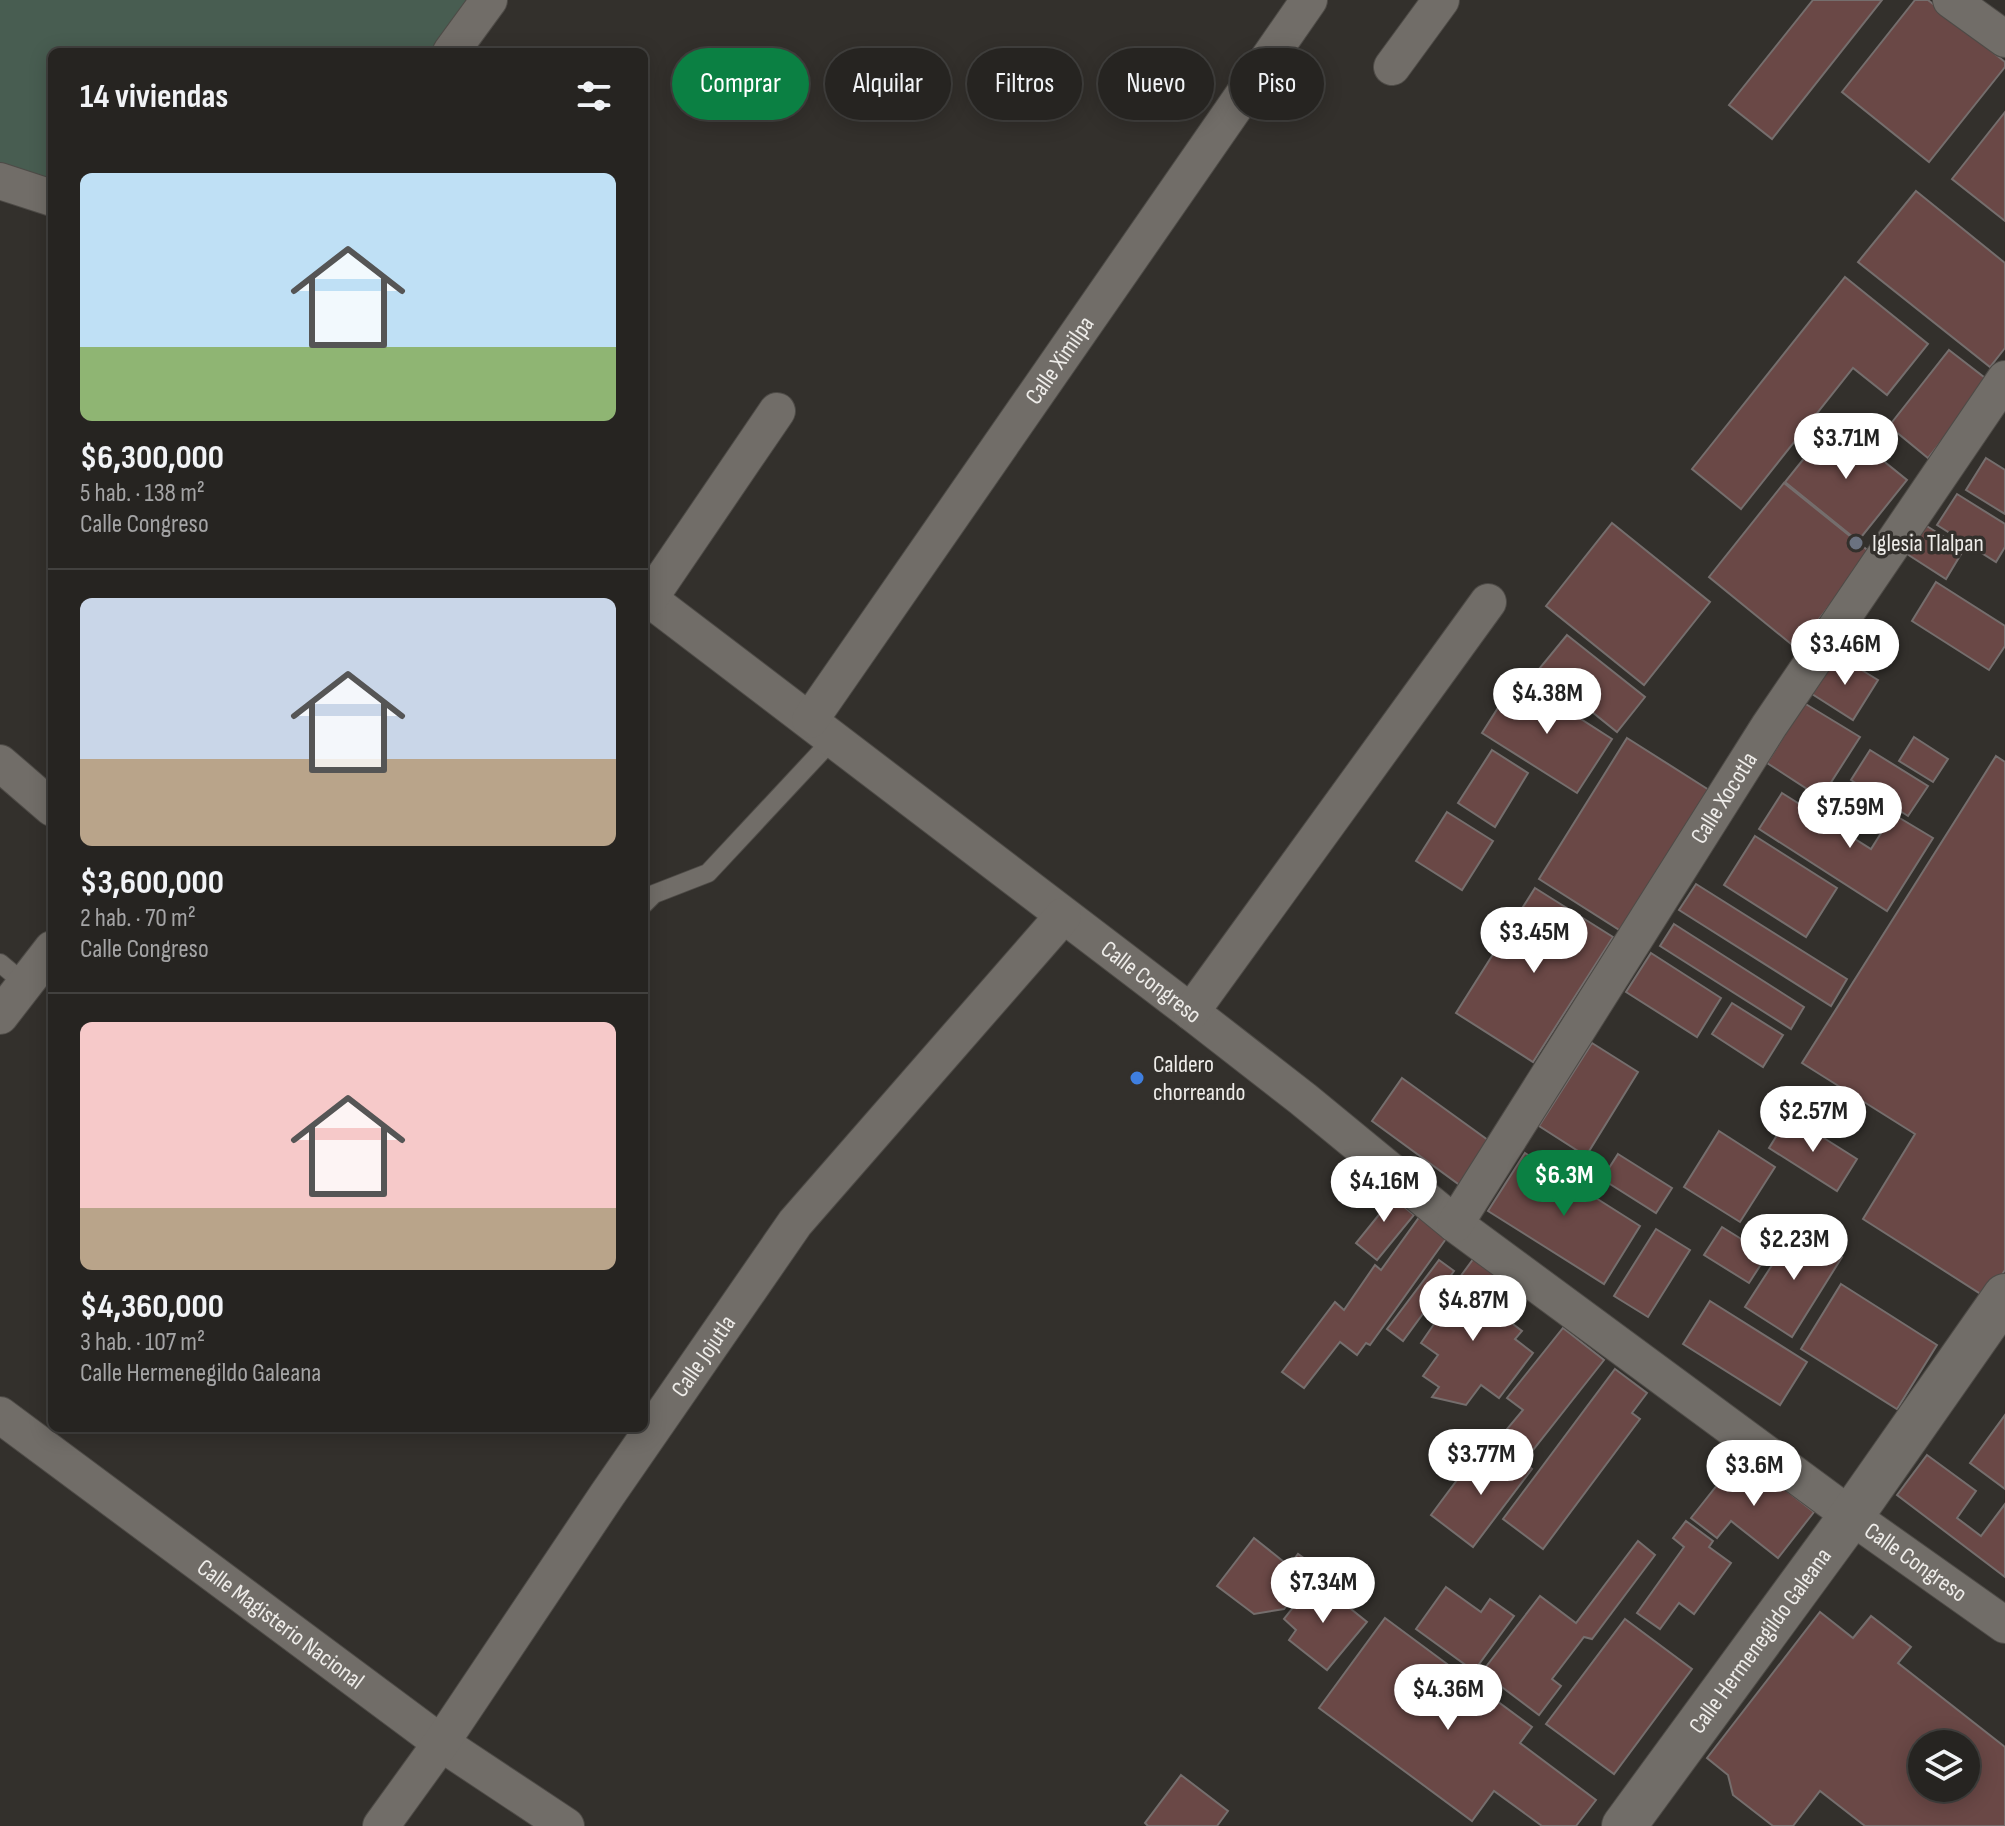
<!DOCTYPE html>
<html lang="es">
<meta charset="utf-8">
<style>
:root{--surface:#262421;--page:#2e2c2a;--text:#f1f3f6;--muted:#a4a4a5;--line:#42413f;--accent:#0b8043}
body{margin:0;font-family:"Sofia Sans Condensed",sans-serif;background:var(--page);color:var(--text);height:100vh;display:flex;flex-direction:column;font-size:30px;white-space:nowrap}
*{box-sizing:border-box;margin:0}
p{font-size:26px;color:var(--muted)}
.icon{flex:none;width:44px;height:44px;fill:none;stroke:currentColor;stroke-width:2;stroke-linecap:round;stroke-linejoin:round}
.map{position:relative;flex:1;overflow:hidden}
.panel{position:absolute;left:48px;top:48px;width:600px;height:1384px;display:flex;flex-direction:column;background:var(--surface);border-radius:12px;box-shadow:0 4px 20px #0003,0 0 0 2px var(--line)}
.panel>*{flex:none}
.top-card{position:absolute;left:672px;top:48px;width:760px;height:72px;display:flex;gap:16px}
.buttons{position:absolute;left:1908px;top:1730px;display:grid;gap:16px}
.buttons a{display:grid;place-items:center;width:72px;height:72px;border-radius:50%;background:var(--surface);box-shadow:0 4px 20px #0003,0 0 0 2px var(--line);font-size:40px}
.price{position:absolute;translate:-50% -68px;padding:0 18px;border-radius:28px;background:#fff;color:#222;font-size:26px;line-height:52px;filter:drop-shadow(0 2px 4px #0008)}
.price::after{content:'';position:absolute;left:50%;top:48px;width:24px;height:18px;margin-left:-12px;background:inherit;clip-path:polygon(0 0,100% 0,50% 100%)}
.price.selected{background:var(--accent);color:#fff}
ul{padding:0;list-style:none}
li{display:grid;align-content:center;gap:16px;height:424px;padding:0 32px}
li+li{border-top:2px solid var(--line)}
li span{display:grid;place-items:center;height:248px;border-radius:12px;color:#555}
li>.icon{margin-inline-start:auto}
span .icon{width:144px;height:144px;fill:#fffc;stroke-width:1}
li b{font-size:34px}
h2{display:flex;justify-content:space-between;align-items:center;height:96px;padding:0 32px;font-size:34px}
.chip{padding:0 28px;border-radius:36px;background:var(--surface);box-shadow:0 4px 20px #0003,0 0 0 2px var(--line);font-size:28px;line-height:72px}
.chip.selected{background:var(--accent);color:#fff}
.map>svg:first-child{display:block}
.green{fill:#485d51}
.building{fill:#6a4846;stroke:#756e6d;stroke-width:2;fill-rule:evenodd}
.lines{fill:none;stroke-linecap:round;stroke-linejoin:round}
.lane-casing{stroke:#4e4b47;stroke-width:20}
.street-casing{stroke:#4e4b47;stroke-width:38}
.secondary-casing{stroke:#4e4b47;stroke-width:46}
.lane{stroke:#716d68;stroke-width:18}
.street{stroke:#716d68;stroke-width:36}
.secondary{stroke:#716d68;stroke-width:44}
.worship-dot{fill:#6b7280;stroke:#33302c;stroke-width:3}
.shop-dot{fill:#3f7fe0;stroke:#33302c;stroke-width:3}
.labels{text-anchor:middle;stroke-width:7;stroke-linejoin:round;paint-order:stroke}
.street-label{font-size:24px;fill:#eeece9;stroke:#33302c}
.poi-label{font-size:24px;fill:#eeece9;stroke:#33302c;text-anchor:start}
</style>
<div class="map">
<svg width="2005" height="1826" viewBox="0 0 2005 1826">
<rect width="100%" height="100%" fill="#33302c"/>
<!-- green -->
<polygon class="green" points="0,0 472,0 439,52 52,52 52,197 0,178"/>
<!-- building -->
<g class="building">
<polygon points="1813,0 1882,0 1772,139 1729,105"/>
<polygon points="1915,0 1928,0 2005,62 2005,67 1929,162 1842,92"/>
<polygon points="2005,112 2005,221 1952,179"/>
<polygon points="1916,191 2005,263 2005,348 1990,367 1858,262"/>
<polygon points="1845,277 1928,344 1887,395 1853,368 1741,509 1692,469"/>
<polygon points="1949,350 1989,381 1928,458 1889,426"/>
<polygon points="1834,421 1907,480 1858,541 1785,482"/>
<polygon points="1986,458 2005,470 2005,514 1966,490"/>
<polygon points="1784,483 1871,553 1796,648 1709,577"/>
<polygon points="1957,494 2005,524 2005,547 1996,562 1937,525"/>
<polygon points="1612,523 1710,602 1644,685 1546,606"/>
<polygon points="1925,525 1964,549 1946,579 1907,554"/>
<polygon points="1936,582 2005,626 2005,646 1989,670 1912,621"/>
<polygon points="1567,635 1645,697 1617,732 1539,669"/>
<polygon points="1837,655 1878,680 1853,720 1812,694"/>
<polygon points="1517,678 1612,739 1577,793 1482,733"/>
<polygon points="1804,703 1860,737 1821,798 1767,763"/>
<polygon points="1914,737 1948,759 1933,782 1899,761"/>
<polygon points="1627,738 1709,790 1621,931 1539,879"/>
<polygon points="1492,750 1528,773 1495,827 1458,803"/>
<polygon points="1870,750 1928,786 1908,816 1851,780"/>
<polygon points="1996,756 2005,762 2005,1270 1987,1298 1863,1219 1915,1134 1802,1063"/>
<polygon points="1782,793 1871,849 1893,814 1933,838 1887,911 1759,829"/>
<polygon points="1447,812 1493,841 1462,890 1416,861"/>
<polygon points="1755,836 1837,888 1806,937 1724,885"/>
<polygon points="1696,884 1847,979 1831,1006 1679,910"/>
<polygon points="1535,888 1613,937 1533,1062 1456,1013"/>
<polygon points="1674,924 1804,1007 1791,1029 1660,946"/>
<polygon points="1651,953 1721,998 1697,1037 1626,992"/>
<polygon points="1732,1003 1783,1035 1763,1067 1712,1034"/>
<polygon points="1592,1043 1638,1072 1586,1156 1539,1126"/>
<polygon points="1402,1078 1492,1143 1461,1186 1372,1121"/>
<polygon points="1789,1116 1857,1159 1837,1191 1769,1148"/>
<polygon points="1719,1131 1775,1167 1740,1222 1684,1187"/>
<polygon points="1525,1153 1640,1226 1604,1284 1488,1211"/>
<polygon points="1618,1154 1672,1188 1656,1213 1602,1179"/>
<polygon points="1380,1187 1414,1215 1377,1260 1356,1243 1382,1211 1370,1200"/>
<polygon points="1420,1216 1448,1236 1370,1345 1366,1343 1357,1355 1340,1342 1304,1388 1282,1372 1335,1302 1344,1310 1375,1265 1381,1270"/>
<polygon points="1722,1227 1767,1255 1749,1283 1704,1255"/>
<polygon points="1796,1228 1842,1257 1792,1337 1745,1307"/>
<polygon points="1656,1229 1690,1250 1648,1317 1614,1296"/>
<polygon points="1474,1258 1497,1277 1480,1299 1522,1331 1515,1339 1533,1353 1499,1398 1481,1385 1466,1405 1432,1397 1439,1387 1423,1376 1438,1355 1421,1343 1463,1282 1460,1277"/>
<polygon points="1439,1260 1454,1271 1403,1341 1387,1329"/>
<polygon points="1841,1284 1937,1345 1897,1409 1801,1349"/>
<polygon points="1710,1301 1807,1362 1780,1405 1683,1344"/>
<polygon points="1563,1328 1604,1360 1533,1450 1507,1429 1523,1410 1507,1398"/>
<polygon points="1615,1369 1647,1393 1632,1413 1640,1419 1543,1549 1503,1519"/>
<polygon points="2005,1415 2005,1489 1970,1463"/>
<polygon points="1505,1449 1532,1469 1473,1547 1431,1515 1469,1464 1485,1476"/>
<polygon points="1741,1455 1814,1512 1778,1558 1731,1521 1717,1538 1691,1518"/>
<polygon points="1927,1455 1976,1491 1957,1518 1981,1536 2005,1504 2005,1577 1897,1495"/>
<polygon points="1686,1521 1713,1541 1709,1547 1731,1563 1694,1614 1679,1603 1660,1629 1637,1613 1684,1547 1673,1538"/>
<polygon points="1254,1538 1289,1566 1298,1554 1316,1567 1284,1609 1254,1614 1217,1586"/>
<polygon points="1638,1541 1655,1555 1592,1639 1584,1637 1552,1679 1561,1686 1539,1715 1482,1672 1540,1596 1576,1623"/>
<polygon points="1315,1580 1367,1622 1327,1670 1289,1640 1296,1630 1284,1619"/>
<polygon points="1446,1587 1481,1612 1490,1599 1514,1616 1474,1671 1416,1629"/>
<path d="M1820 1612 1853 1638 1871 1616 1911 1647 1898 1663 2005 1747V1826H1865L1820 1791 1793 1826H1773L1733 1795 1728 1775 1707 1758ZM1922 1744H1966V1788H1922Z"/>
<polygon points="1385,1618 1532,1727 1520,1743 1596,1800 1576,1826 1542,1826 1494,1791 1472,1821 1319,1708"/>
<polygon points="1625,1619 1692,1669 1614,1774 1546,1724"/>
<polygon points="1181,1775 1228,1811 1217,1826 1148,1826 1145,1823"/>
</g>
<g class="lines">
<!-- lane casing -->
<g class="lane-casing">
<g id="lane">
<polyline points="644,904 654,894 708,873 833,739"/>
<polyline points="0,963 25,984"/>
</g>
</g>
<!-- street casing -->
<g class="street-casing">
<g id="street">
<polyline points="1951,0 2005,39"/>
<polyline points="451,52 489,0"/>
<polyline points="1392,67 1441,0"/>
<polyline points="0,181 52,198"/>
<path id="s1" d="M644 595 1191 1012 1303 1099 1455 1224 1851 1516 2005 1625"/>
<polyline points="649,599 777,411"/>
<path id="s2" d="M810 720 1309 0"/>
<polyline points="0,763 52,808"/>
<polyline points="1191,1012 1488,602"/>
<polyline points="0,1016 52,949"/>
<path id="s3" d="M1455 1224 1769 726 2005 379"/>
<path id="s4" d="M0 1415 441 1743 566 1826"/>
<path id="s5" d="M381 1826 441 1743 607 1495 795 1223 1063 916"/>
</g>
</g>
<!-- secondary casing -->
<g class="secondary-casing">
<g id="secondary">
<path id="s6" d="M1624 1826 1851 1516 2005 1296"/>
</g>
</g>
<!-- lane -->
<use href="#lane" class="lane"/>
<!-- street -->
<use href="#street" class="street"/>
<!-- secondary -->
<use href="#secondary" class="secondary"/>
</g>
<!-- markers -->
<circle class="worship-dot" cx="1856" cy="543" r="8"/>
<circle class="shop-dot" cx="1137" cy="1078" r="8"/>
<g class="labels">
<!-- street labels -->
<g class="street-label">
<text dy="8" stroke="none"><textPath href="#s2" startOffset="438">Calle Ximilpa</textPath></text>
<text dy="8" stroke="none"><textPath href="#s3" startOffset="504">Calle Xocotla</textPath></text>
<text dy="8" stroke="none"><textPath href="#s1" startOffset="638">Calle Congreso</textPath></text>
<text dy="8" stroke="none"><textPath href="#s5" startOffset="570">Calle Jojutla</textPath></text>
<text dy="8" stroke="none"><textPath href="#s1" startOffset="1598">Calle Congreso</textPath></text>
<text dy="8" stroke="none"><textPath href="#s4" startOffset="350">Calle Magisterio Nacional</textPath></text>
<text dy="8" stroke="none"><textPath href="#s6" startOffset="230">Calle Hermenegildo Galeana</textPath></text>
</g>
<!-- poi labels -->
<g class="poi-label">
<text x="1872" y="551">Iglesia Tlalpan</text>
<text x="1153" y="1072">Caldero<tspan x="1153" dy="28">chorreando</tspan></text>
</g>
</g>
</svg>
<div class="buttons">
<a><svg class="icon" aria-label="layers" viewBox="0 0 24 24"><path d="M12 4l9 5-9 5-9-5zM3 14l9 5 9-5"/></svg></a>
</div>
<b class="price" style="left:1846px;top:481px">$3.71M</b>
<b class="price" style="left:1845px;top:687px">$3.46M</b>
<b class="price" style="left:1547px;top:736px">$4.38M</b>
<b class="price" style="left:1850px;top:850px">$7.59M</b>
<b class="price" style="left:1534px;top:975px">$3.45M</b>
<b class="price" style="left:1813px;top:1154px">$2.57M</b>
<b class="price selected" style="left:1564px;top:1218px">$6.3M</b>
<b class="price" style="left:1384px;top:1224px">$4.16M</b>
<b class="price" style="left:1794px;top:1282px">$2.23M</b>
<b class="price" style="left:1473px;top:1343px">$4.87M</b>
<b class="price" style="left:1481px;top:1497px">$3.77M</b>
<b class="price" style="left:1754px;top:1508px">$3.6M</b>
<b class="price" style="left:1323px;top:1625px">$7.34M</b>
<b class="price" style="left:1448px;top:1732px">$4.36M</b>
<div class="top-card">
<a class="chip selected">Comprar</a>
<a class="chip">Alquilar</a>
<a class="chip">Filtros</a>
<a class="chip">Nuevo</a>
<a class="chip">Piso</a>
</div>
<section class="panel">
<h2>14 viviendas<svg class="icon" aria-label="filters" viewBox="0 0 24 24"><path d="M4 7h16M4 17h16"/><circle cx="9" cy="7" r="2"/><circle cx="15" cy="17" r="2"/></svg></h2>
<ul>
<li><span style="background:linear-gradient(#bfe0f5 70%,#8fb573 0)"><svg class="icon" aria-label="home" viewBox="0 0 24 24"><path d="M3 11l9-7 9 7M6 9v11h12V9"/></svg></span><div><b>$6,300,000</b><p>5 hab. · 138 m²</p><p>Calle Congreso</p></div></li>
<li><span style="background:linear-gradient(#c9d6e8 65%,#b9a48a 0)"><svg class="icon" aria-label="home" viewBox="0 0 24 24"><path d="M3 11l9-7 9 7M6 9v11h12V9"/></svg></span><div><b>$3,600,000</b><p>2 hab. · 70 m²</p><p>Calle Congreso</p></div></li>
<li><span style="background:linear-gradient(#f6c9c9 75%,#b9a48a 0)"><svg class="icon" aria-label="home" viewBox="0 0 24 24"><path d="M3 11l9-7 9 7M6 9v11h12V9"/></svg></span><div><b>$4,360,000</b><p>3 hab. · 107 m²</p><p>Calle Hermenegildo Galeana</p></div></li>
</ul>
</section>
</div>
